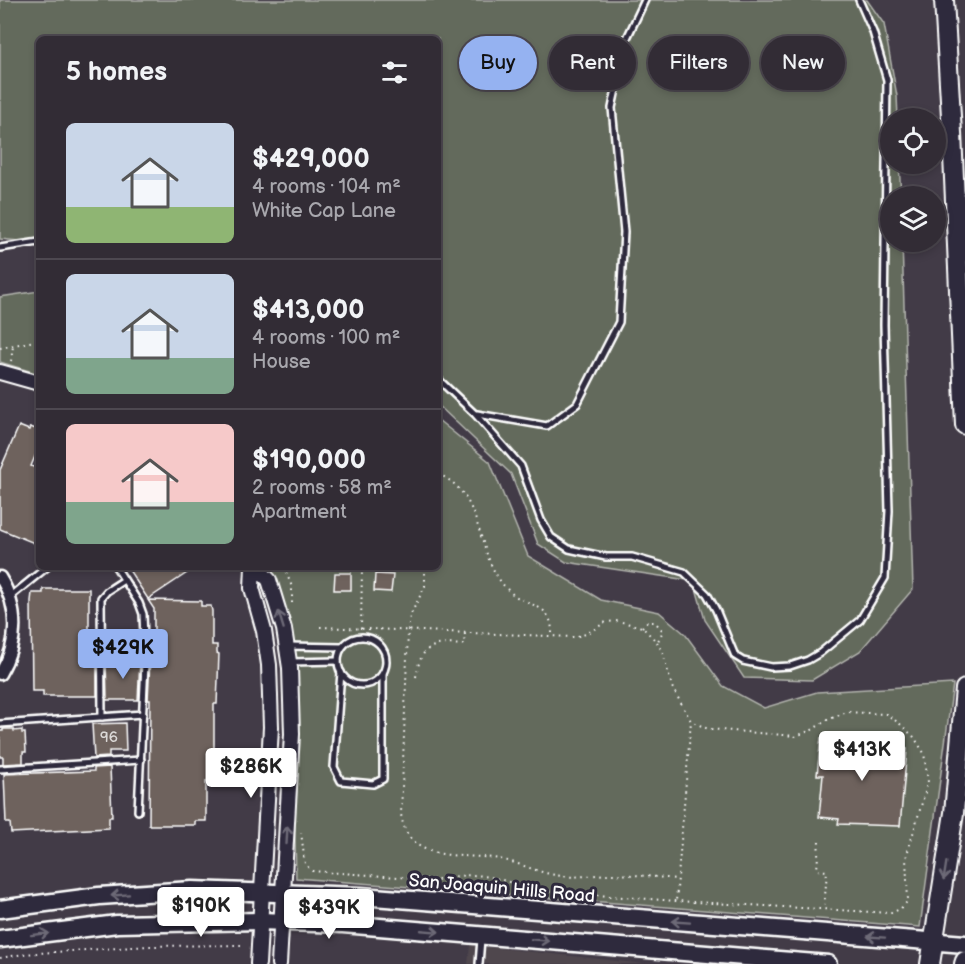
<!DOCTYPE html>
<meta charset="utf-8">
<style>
:root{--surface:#322c35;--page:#3a343d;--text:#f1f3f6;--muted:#a8a7ad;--line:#4d4850;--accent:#95b2f1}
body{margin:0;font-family:"Balsamiq Sans",sans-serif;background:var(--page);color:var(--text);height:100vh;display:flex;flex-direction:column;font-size:22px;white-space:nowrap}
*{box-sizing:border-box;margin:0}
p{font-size:20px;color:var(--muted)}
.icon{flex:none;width:33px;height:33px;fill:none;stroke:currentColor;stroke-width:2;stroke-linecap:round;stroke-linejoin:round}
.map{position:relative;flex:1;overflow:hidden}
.details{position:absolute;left:36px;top:36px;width:405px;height:534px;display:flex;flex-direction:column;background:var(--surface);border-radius:9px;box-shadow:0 3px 9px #0003,0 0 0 2px var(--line)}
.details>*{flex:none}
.banner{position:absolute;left:459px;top:36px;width:416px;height:54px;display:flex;gap:12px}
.fabs{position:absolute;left:880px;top:108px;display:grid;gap:12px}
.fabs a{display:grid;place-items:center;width:66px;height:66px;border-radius:50%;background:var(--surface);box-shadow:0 3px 9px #0003,0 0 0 2px var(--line);font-size:30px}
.price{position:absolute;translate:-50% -51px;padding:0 14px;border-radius:6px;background:#fff;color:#222;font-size:20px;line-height:39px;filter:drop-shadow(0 2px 3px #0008)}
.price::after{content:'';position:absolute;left:50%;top:36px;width:18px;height:14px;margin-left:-9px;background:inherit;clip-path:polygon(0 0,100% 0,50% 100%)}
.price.selected{background:var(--accent);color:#111}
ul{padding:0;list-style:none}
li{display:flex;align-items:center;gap:18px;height:150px;padding:0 30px}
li+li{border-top:2px solid var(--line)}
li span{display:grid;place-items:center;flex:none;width:168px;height:120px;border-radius:9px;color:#555}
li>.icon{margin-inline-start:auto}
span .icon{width:72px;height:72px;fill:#fffc;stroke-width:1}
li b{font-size:26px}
h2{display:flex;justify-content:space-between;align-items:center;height:72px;padding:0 30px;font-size:26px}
.chip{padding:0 21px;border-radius:27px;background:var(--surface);box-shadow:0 3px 9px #0003,0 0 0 2px var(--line);font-size:21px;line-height:54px}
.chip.selected{background:var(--accent);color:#111}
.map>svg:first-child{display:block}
.built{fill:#4f474e}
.green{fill:#646a5c;stroke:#b2b4ae;stroke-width:1.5}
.building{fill:#6e625d;stroke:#fff;stroke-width:1.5}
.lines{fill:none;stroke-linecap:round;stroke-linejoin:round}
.service-casing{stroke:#fff;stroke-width:10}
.minor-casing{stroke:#fff;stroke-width:15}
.tertiary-casing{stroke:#fff;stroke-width:18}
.secondary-casing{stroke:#fff;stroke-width:21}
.primary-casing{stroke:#fff;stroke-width:22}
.path{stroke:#fff;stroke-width:2;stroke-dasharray:1.5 4.5;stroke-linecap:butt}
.service{stroke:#2f2a3d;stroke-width:5}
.minor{stroke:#2f2a3d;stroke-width:10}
.tertiary{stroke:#2f2a3d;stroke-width:14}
.secondary{stroke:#2f2a3d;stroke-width:16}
.primary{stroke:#2f2a3d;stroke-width:18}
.oneway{stroke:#6d6a77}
.labels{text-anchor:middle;stroke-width:6;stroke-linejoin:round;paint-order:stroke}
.number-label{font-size:15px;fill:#dbd8d6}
.street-label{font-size:18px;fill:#fff;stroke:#2f2a3d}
</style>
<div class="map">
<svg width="965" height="964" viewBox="0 0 965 964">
<rect width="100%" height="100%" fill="#423b47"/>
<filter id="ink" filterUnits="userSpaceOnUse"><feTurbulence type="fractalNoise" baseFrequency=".0167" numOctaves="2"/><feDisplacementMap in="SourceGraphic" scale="12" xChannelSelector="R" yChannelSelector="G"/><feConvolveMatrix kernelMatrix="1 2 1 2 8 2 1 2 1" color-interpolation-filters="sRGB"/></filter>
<g filter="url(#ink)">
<!-- built -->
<polygon class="built" points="470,945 645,964 468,964"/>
<!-- green -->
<g class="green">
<polygon points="0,0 867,0 884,24 897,96 898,118 891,118 891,164 899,164 901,196 891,196 891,242 902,242 913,589 860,651 812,680 744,678 705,620 694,581 566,562 538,544 511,474 438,405 438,39 39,39 39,243 0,239"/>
<polygon points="39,291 39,374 0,362 0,297"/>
<polygon points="438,420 490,462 528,556 601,600 659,612 685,634 723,686 764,708 817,692 953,684 920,927 296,878 290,643 266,567 438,567"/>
</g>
<!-- building -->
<g class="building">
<polygon points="19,426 29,430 30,427 39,430 39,447 31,466 39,469 39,545 0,529 0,470"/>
<polygon points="127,567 196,567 148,599"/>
<polygon points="335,573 351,573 351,590 334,590"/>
<polygon points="375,574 393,575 391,592 374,591"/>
<polygon points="43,589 89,589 89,660 97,660 97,696 43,696 43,691 32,691 31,601 32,593 43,593"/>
<polygon points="148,600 201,601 201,606 211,606 212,611 212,645 217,645 217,653 219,654 217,704 214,704 214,774 212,781 206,781 206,821 195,821 195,825 149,825 150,700 148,700 150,660 154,660 154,609"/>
<polygon points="106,660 140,660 138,700 107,700"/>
<polygon points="125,723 126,751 109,751 109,757 94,758 92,724"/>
<polygon points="3,729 14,729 14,731 22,730 22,733 25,733 26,752 23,752 23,763 3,764 3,757 0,757 0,731 3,731"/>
<polygon points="821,738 896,746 896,748 907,749 900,826 838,824 839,819 819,817 823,775 817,775"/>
<polygon points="110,767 112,817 109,817 109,828 11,833 10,823 6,823 4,774 94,771 94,768"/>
</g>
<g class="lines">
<!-- service casing -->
<g class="service-casing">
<g id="service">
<polyline points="0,248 39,242"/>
<polyline points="438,379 475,414 521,466 541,520 551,537 569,549 606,557 632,557 684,572 707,594 716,610 735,656 743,661 771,667 790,666 808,660 820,653 860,620 885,578 889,511 884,325 887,80 873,32 859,0"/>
<polyline points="477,414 547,426 577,404 619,322 624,232 612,108 627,38 645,0"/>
<polyline points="116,567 139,603 143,614 145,663 138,811"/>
<polyline points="10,597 47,567"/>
<circle cx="362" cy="661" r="24"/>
<polyline points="287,646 342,647"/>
<polyline points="291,662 338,661"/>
<polyline points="341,672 334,767 341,781 373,784 383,779 383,673"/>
<polyline points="102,717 101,598 107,591 124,580"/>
<polyline points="0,724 143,714"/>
<polyline points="0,769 141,760"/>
<polyline points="479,964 481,939"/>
</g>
</g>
<!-- minor casing -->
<g class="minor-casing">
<path id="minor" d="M0 577C19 608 19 642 0 674"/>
</g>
<!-- tertiary casing -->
<g class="tertiary-casing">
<g id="tertiary">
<polyline points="0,372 39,383"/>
<polyline points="253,567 252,588 264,631 269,665 271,727 258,964"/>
<polyline points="256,567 269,580 284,629 290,668 292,734 279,964"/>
</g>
</g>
<!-- secondary casing -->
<g class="secondary-casing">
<g id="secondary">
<polyline points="0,909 99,896 192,890 361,896 965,944"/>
<polyline points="0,939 117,924 260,921 343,924 828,964"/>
</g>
</g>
<!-- primary casing -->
<g class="primary-casing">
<g id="primary">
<polyline points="944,0 952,133 965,425"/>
<polyline points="930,964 954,813 965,689"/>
<polyline points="964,964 965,961"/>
</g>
</g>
<!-- path -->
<g class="path">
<polyline points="0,348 39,340"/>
<polyline points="11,361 13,346"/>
<path d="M438 474C486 494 474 557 508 590 528 610 553 600 552 636"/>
<polyline points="284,567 292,587 292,605"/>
<path d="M425 567V586L410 616 408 631 401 814C408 866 462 852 499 859 521 863 540 874 562 876 577 878 593 875 608 874 631 874 654 877 677 879"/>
<polyline points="320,627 574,637 586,634 606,622 618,621 642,627 657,642 663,653 672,687 691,721 676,901"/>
<polyline points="642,627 647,622 655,622 663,631 658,641"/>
<polyline points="361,629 362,567"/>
<path d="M416 677C421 643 434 643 464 645L465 633"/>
<path d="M301 832 305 864 312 871 441 880C484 867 502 883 543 891L676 901 891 913 900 909 908 901 906 858 928 782 924 753 914 737 899 723 886 714 847 712 827 720 812 730 796 736 708 729 691 721"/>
<polyline points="819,841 817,870 827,871 824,909"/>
<polyline points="0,958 23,954 149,946 245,945"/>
</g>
<!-- service -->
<use href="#service" class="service"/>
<!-- minor -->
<use href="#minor" class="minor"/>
<!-- tertiary -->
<use href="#tertiary" class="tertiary"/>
<!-- secondary -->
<use href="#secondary" class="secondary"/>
<!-- primary -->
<use href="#primary" class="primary"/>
</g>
<!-- one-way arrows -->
<defs><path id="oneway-shaft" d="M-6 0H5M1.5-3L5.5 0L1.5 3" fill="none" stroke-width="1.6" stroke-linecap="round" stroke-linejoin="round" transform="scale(1.5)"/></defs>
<g class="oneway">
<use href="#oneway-shaft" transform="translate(281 620) rotate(-107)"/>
<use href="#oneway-shaft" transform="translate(287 835) rotate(-87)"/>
<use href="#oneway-shaft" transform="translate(945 871) rotate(99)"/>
<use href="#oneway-shaft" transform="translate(120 895) rotate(176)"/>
<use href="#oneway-shaft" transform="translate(681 922) rotate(-176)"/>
<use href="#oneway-shaft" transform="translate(430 931) rotate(5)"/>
<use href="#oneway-shaft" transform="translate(40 934) rotate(-7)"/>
<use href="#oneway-shaft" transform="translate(876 937) rotate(-176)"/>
<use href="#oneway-shaft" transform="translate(540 940) rotate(5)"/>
</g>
</g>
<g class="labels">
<!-- number labels -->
<g class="number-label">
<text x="109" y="742">96</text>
</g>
<!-- street labels -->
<g class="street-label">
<text transform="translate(502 888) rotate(5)" y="6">San Joaquin Hills Road</text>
</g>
</g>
</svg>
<div class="fabs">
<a><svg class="icon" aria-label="locate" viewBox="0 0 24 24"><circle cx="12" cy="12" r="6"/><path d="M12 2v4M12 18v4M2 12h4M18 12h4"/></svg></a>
<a><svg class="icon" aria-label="layers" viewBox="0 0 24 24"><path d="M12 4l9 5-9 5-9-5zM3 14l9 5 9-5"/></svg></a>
</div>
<b class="price selected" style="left:123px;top:680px">$429K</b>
<b class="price" style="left:862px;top:782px">$413K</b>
<b class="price" style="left:251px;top:799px">$286K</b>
<b class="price" style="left:201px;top:938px">$190K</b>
<b class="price" style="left:329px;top:940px">$439K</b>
<div class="banner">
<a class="chip selected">Buy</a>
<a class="chip">Rent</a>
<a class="chip">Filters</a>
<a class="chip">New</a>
</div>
<section class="details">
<h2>5 homes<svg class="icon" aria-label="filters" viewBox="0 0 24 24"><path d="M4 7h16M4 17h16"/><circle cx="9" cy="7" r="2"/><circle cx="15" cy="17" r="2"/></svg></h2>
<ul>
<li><span style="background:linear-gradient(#c9d6e8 70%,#8fb573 0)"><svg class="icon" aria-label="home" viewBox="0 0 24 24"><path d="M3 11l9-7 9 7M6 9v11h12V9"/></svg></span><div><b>$429,000</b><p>4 rooms · 104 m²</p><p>White Cap Lane</p></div></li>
<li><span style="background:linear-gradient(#c9d6e8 70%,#7fa58c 0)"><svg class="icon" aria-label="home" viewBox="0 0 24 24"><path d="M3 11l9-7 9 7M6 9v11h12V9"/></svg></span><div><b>$413,000</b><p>4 rooms · 100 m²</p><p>House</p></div></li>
<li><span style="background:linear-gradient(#f6c9c9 65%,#7fa58c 0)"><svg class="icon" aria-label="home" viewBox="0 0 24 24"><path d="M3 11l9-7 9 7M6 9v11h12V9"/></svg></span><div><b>$190,000</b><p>2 rooms · 58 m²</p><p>Apartment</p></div></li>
</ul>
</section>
</div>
